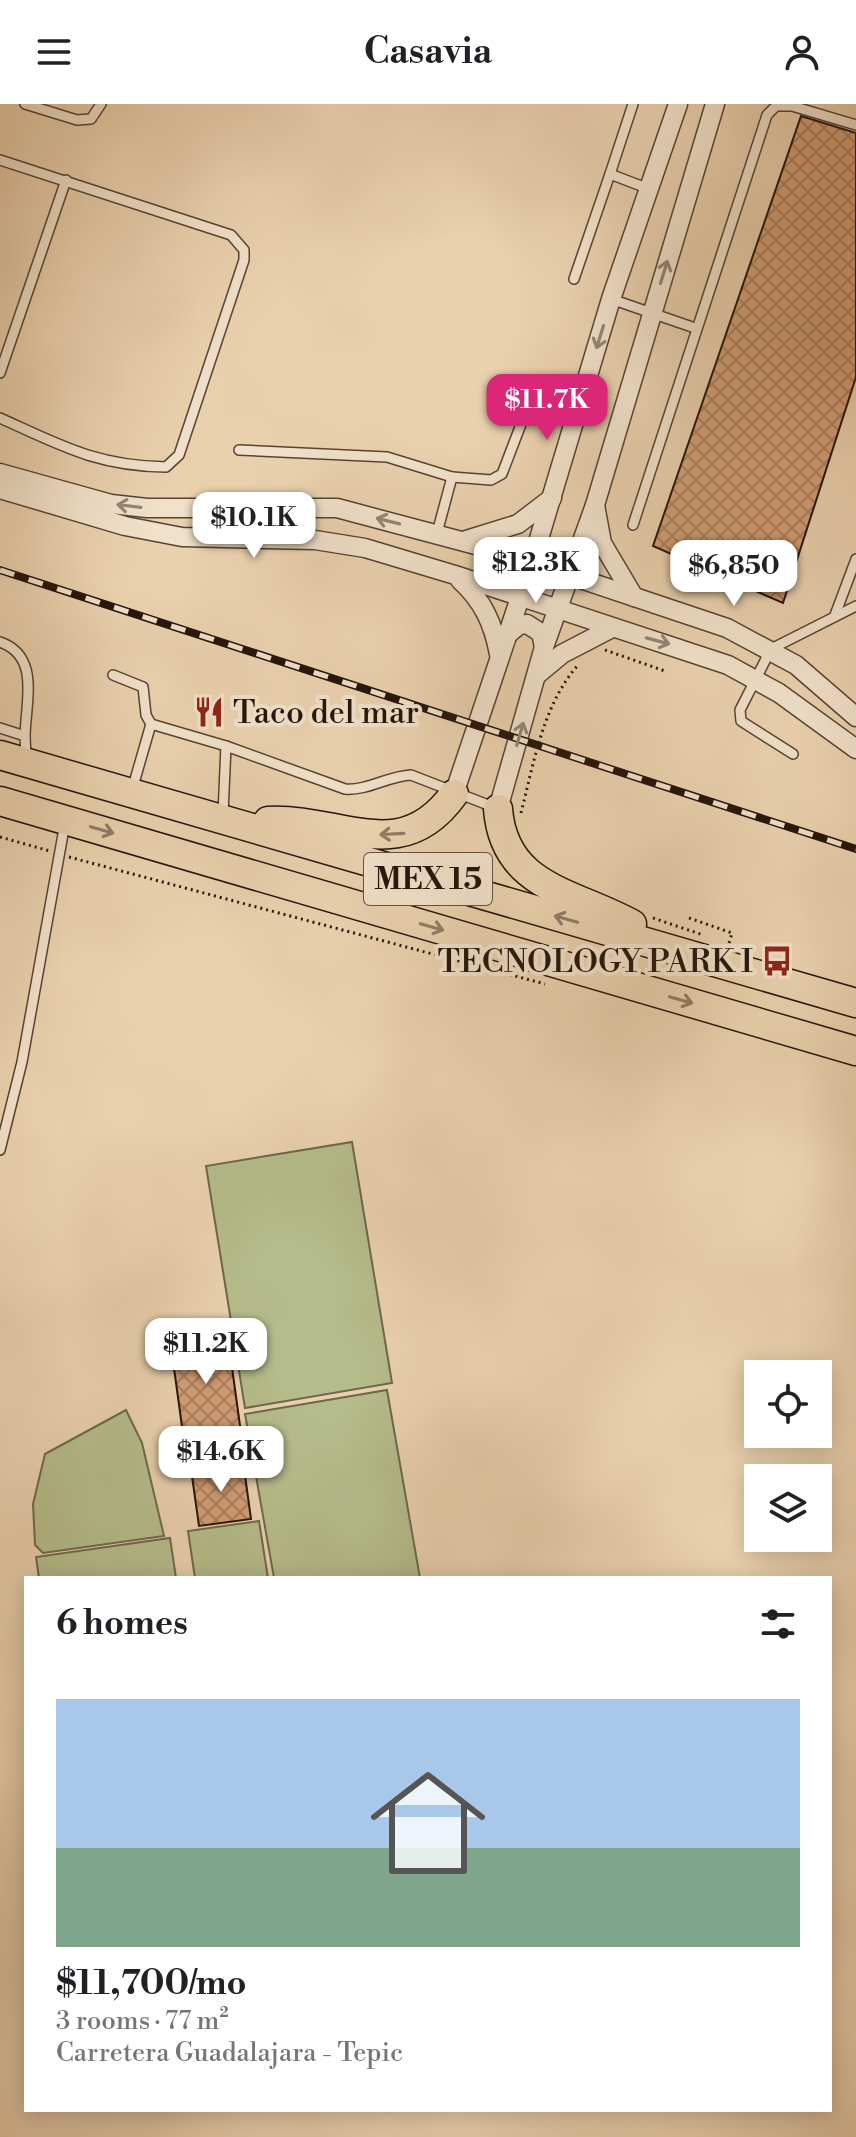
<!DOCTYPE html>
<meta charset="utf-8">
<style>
:root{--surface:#fff;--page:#f6f6f6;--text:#202124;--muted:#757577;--line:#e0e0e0;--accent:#db2777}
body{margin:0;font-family:"Libre Bodoni",serif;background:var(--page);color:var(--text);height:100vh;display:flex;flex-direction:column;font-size:30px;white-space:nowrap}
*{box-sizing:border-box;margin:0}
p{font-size:26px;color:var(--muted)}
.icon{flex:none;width:44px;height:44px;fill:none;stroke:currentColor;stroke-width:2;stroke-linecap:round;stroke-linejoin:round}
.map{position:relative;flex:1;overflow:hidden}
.panel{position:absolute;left:24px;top:1472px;width:808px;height:536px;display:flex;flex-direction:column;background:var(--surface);border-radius:0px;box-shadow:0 4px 20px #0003}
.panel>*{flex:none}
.controls{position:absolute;left:744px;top:1256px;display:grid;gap:16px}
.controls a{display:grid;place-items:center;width:88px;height:88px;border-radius:0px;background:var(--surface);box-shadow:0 4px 20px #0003;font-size:40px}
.price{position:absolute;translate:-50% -68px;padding:0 18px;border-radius:16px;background:#fff;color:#222;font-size:26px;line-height:52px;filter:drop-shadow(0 2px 4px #0008)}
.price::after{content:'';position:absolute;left:50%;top:48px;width:24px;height:18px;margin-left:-12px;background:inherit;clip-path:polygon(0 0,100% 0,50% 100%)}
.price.selected{background:var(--accent);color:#fff}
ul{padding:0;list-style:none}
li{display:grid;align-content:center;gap:16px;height:424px;padding:0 32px}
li+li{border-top:2px solid var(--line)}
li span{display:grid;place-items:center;height:248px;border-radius:0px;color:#555}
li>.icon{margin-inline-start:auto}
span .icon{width:144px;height:144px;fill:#fffc;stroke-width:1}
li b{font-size:34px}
h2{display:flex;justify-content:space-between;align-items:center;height:96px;padding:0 32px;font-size:34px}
header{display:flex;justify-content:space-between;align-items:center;height:104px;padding:0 32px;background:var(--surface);font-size:36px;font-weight:700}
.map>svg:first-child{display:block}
.grass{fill:#b5bc8b;stroke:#6d684b;stroke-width:2}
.building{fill:url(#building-cross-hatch);stroke:#25140b;stroke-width:2}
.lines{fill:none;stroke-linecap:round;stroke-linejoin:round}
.service-casing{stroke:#564334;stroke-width:12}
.minor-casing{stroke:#564334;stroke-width:21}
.trunk-casing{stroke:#25140b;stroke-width:31}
.path{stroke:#25140b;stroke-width:3;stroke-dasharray:2 4;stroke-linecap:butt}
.service{stroke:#f1e1ca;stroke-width:9}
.minor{stroke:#f1e1ca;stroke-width:18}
.trunk{stroke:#ead1ae;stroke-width:28}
.rail-casing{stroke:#25140b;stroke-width:8}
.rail{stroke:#f1e1ca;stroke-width:5;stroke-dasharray:15;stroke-linecap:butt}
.oneway{stroke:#958574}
.oneway2{stroke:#917c65}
.labels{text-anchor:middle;stroke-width:8;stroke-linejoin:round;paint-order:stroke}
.shield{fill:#f1e1ca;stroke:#625244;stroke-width:2}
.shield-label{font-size:30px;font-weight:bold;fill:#25140b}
.poi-label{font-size:32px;fill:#25140b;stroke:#f1e1ca;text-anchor:start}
</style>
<header><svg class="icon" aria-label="menu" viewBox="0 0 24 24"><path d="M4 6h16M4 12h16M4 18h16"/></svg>Casavia<svg class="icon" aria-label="person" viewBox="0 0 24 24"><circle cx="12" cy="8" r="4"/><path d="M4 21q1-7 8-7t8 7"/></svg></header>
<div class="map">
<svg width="856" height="2033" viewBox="0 0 856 2033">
<defs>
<pattern id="building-cross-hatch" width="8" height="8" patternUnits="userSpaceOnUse" patternTransform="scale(2)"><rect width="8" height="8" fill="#d29d75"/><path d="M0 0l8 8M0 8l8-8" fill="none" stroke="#aa7f5e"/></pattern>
</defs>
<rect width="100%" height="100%" fill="#ead1ae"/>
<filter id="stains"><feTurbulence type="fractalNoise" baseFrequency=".0025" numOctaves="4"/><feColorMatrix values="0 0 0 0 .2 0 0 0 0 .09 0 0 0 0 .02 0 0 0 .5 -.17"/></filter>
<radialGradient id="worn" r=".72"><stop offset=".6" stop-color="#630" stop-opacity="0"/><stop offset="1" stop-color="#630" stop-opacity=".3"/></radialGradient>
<!-- grass -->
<g class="grass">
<polygon points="352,1038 392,1279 245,1304 206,1062"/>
<polygon points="387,1286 420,1474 274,1474 245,1310"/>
<polygon points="126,1306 142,1339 164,1432 43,1449 35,1441 33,1400 45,1350"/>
<polygon points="259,1417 268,1474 195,1474 188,1427"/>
<polygon points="170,1434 176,1474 39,1474 36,1453"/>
</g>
<!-- building -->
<g class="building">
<polygon points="801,12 856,29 856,273 783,499 653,442"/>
<polygon points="227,1227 241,1329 184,1337 170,1235"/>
<polygon points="243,1357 251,1415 199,1422 191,1365"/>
</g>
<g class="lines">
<!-- service casing -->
<g class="service-casing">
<g id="service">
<polyline points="25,0 77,16 91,15 101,0"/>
<path d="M0 56 231 131 244 146V156L179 351 166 363C97 362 62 342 0 314"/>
<polyline points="610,70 633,0"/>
<polyline points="574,175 610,70 649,85"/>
<polyline points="611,195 695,224"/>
<polyline points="0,269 66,76"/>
<polyline points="239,346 387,353 452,373 437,429"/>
<polyline points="452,373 491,376 502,370 528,302"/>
<polyline points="633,421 767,11 776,2 792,2 856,21"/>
<polyline points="835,511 856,455"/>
<path d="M0 538C40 552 26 596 25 632"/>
<polyline points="113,571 143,583 146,611 151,620"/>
<polyline points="0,624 25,632 26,654"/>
<polyline points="793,650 741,617 740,606 771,545 856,502"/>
<path d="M132 686 151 620 226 642 345 685C367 687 388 672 411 671L496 704"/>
<polyline points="223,710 226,642"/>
<polyline points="0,1046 22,958 65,719"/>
</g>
</g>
<!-- minor casing -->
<g class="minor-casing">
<g id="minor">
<polyline points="0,369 111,400 147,404 337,404 491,445 727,524 796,561 856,613"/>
<polyline points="0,385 125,422 182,433 315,436 365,444 455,471 728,561 779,589 856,645"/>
<polyline points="595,401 602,439 634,493"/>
<polyline points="466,436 518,420 552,394"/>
<path d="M460 476C483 497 493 519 499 550"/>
<polyline points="506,532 519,521 527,520 541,529 544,543"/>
<polyline points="538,570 562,550 612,524"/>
<polyline points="454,690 532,458 611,195 678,0"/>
<polyline points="498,705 544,543 595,401 715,0"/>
</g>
</g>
<!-- trunk casing -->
<g class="trunk-casing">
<g id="trunk">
<polyline points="0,651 856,899"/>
<polyline points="0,697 856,947"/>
<path d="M498 705C504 784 574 788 632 820"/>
<path d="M268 717C341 713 401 764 454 690"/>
</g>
</g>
<!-- path -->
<g class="path">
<polyline points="605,546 665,567"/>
<path d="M521 709C534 658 543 601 578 561"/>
<polyline points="0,733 50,747"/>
<polyline points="69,753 545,880"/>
<polyline points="653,814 703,831"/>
<polyline points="689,814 732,829 729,839"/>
</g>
<!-- service -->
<use href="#service" class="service"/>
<!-- minor -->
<use href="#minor" class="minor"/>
<!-- trunk -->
<use href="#trunk" class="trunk"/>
<!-- rail casing -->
<g class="rail-casing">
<polyline id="rail" points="0,466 856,745"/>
</g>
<!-- rail -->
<use href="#rail" class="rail"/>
</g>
<!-- one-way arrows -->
<defs><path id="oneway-shaft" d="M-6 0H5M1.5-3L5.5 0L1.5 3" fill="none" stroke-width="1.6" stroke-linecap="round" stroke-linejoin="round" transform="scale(2)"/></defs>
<g class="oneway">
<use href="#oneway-shaft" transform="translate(664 168) rotate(-73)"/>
<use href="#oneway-shaft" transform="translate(600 233) rotate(107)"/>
<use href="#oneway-shaft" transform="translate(129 402) rotate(-173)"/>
<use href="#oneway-shaft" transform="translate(388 417) rotate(-166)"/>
<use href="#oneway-shaft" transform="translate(658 537) rotate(15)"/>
<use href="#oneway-shaft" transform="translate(520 630) rotate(-74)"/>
</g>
<g class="oneway2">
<use href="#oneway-shaft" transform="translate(102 726) rotate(16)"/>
<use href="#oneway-shaft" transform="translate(392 730) rotate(177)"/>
<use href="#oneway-shaft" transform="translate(566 815) rotate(-164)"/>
<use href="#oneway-shaft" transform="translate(432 823) rotate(16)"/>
<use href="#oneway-shaft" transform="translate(681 896) rotate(16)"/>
</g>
<!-- icons -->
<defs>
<g id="restaurant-bare" transform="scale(2.4)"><path d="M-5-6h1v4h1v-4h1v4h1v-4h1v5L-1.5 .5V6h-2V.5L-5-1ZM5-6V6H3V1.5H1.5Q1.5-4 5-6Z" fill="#8f2418" stroke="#f1e1ca" stroke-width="2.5" paint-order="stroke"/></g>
<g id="bus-bare" transform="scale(2.4)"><path d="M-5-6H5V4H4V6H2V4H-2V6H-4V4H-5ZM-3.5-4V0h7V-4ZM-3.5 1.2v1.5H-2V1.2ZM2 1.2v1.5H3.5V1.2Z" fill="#8f2418" stroke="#f1e1ca" stroke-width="2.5" paint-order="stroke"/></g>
</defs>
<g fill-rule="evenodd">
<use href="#restaurant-bare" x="209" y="608"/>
<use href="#bus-bare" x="777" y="857"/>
</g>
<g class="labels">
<!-- shield labels -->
<rect class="shield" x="364" y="749" width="128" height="52" rx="6"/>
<g class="shield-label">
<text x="428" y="785">MEX 15</text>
</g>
<!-- poi labels -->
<g class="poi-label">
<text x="233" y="619">Taco del mar</text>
<text x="753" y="868" text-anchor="end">TECNOLOGY PARK I</text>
</g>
</g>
<rect width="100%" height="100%" filter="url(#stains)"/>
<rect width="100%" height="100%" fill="url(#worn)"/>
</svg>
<div class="controls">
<a><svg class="icon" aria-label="locate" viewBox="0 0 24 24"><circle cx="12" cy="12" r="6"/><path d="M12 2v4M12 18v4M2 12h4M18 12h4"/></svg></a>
<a><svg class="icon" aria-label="layers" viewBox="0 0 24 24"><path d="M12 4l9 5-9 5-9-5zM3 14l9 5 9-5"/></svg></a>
</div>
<b class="price selected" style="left:547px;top:338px">$11.7K</b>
<b class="price" style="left:254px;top:456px">$10.1K</b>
<b class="price" style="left:536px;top:501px">$12.3K</b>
<b class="price" style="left:734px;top:504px">$6,850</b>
<b class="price" style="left:206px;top:1282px">$11.2K</b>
<b class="price" style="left:221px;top:1390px">$14.6K</b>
<section class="panel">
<h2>6 homes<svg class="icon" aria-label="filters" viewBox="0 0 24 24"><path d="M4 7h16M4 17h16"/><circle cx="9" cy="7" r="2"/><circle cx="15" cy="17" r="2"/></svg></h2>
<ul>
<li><span style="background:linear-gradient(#a9c7e8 60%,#7fa58c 0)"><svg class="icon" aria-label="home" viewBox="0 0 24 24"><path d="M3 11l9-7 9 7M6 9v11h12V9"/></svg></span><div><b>$11,700/mo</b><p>3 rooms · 77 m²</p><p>Carretera Guadalajara - Tepic</p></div></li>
</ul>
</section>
</div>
